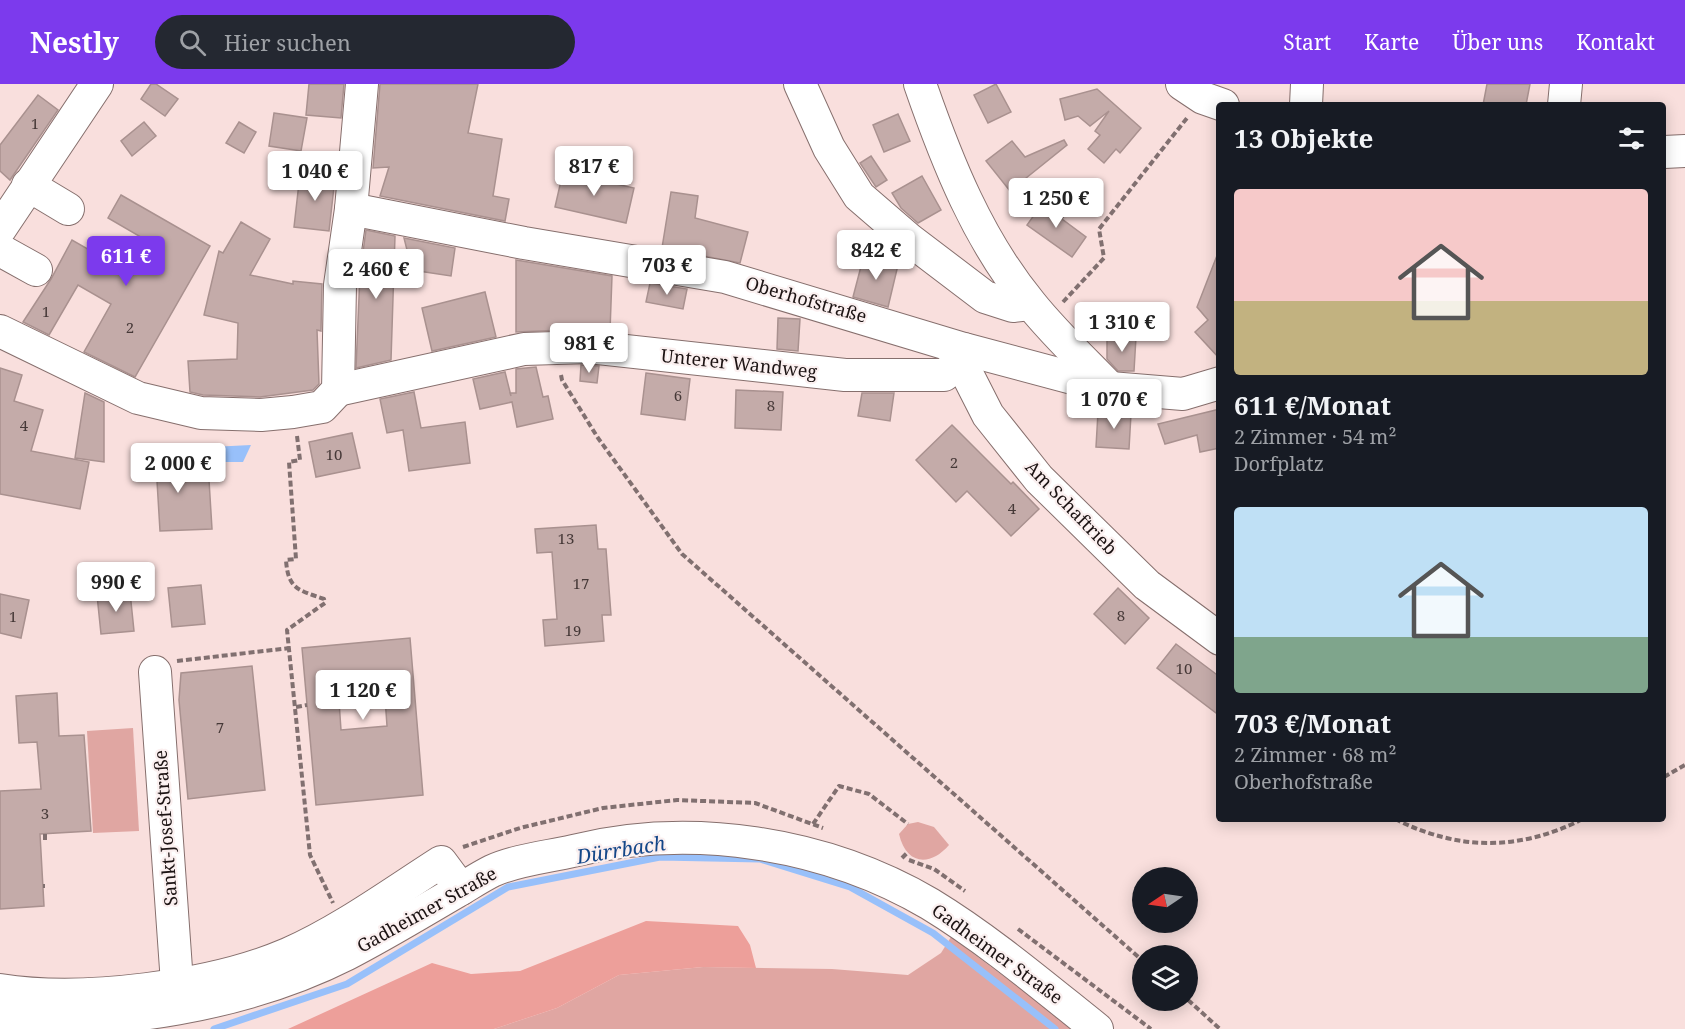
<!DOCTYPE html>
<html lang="de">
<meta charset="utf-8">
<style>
:root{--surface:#171b24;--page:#242831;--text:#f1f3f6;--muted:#9ea1a6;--accent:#7c3aed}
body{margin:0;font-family:"Noto Serif",serif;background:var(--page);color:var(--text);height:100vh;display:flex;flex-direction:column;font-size:22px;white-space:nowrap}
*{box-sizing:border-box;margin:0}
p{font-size:20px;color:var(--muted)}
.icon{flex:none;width:33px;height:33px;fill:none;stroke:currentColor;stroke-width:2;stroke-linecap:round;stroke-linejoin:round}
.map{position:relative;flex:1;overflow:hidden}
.details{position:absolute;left:1216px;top:18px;width:450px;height:720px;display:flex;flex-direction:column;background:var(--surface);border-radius:6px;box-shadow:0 3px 15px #0003}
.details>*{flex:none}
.needle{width:39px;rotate:257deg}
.tools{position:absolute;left:1132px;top:783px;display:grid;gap:12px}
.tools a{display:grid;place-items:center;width:66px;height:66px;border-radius:50%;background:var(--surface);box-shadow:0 3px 15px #0003;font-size:30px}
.price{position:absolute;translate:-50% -51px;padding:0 14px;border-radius:6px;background:#fff;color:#222;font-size:20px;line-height:39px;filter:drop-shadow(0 2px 3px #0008)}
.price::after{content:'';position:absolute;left:50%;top:36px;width:18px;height:14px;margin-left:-9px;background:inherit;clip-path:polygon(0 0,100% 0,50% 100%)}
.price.on{background:var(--accent);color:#fff}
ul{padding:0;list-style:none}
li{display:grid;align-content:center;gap:12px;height:318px;padding:0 18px}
li span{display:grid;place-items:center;height:186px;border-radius:6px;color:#555}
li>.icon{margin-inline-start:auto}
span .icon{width:108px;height:108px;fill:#fffc;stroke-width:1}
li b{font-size:26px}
h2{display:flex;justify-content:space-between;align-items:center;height:72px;padding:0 18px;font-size:26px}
header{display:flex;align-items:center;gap:36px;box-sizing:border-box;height:84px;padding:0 30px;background:var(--accent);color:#fff}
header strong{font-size:28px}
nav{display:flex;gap:33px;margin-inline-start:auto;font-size:21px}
.search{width:420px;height:54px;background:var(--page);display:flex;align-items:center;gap:15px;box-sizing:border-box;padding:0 21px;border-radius:33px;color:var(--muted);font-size:22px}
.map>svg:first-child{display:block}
.green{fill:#e0a6a2}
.forest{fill:#ed9f9a}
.water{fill:#98c0fa}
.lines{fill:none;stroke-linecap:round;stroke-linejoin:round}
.stream{stroke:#98c0fa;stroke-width:7}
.building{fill:#c4aba9;stroke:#a9918f;stroke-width:1.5;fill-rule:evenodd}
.minor-casing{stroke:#866f6d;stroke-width:34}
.path{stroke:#817070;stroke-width:4;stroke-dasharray:6 3;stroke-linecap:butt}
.minor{stroke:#fff;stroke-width:32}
.labels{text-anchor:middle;stroke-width:4.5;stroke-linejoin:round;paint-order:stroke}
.number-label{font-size:15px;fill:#463938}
.street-label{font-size:18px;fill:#1c1313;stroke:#fbf0f0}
.water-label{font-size:20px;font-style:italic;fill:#134688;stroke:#fbf0f0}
</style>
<header>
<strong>Nestly</strong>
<div class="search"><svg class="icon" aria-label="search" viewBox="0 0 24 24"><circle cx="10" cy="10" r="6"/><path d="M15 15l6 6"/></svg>Hier suchen</div>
<nav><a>Start</a><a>Karte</a><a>Über uns</a><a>Kontakt</a></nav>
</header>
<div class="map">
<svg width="1685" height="945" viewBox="0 0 1685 945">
<rect width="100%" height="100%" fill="#f9dfdd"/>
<!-- green -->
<g class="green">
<polygon points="133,644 139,747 93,749 87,647"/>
<path d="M918 738 934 743 949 761C930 783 906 781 899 750L908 740Z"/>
<polygon points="951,853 1075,945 494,945 557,924 619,891 703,883 832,885 908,891 941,869"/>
</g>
<!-- forest -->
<polygon class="forest" points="646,837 738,842 750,861 756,884 703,883 619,891 557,924 494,945 288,945 432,879 471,890 520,887"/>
<!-- water -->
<polygon class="water" points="251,361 243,378 213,378 211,363"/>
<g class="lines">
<!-- stream -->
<polyline class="stream" points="214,945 347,900 508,803 660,773 760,775 850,803 933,849 1055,945"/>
</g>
<!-- building -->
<g class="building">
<polygon points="151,0 156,0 178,15 165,32 141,15"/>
<polygon points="309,0 344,0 341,34 306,31"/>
<polygon points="380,0 478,0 468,49 502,55 493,112 509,115 505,137 380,112 389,83 373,84"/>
<polygon points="996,0 1011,28 988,39 974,11"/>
<polygon points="1487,0 1530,0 1526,21 1483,21"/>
<polygon points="1097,5 1141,44 1120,69 1116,65 1104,79 1088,65 1100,51 1095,47 1109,27 1090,42 1078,32 1065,36 1060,15"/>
<polygon points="38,11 58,26 10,96 0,87 0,61"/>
<polygon points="274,29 307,34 301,67 269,62"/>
<polygon points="898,30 910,57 884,68 873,41"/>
<polygon points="144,38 156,52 132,72 121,57"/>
<polygon points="239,38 256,48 244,69 226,59"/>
<polygon points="1064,56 1067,61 1010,107 986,77 1012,57 1025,73"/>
<polygon points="871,72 887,96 876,103 860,79"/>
<polygon points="563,88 634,104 626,139 555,123"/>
<polygon points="300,90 335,94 329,147 294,143"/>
<polygon points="922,92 941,126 918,139 901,124 892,109"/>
<polygon points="671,108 698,112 695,134 748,148 740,179 662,164"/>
<polygon points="121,111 210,162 135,293 84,268 111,220 78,201 49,251 23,238 51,195 72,156 128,188 146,156 108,134"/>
<polygon points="1044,117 1064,132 1062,135 1086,153 1072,173 1027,141"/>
<polygon points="241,138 270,155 250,191 293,200 293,197 322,200 321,247 317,246 319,300 313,306 260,313 203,311 190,308 188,277 237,275 238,239 204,231 219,167 223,169"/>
<polygon points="366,146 395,152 391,276 356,284 360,190"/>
<polygon points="404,154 455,164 451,192 412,186"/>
<polygon points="1218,169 1220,169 1220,275 1195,248 1208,236 1197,223"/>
<polygon points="864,171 898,181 888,223 853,213"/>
<polygon points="516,176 612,192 610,247 588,245 516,248"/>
<polygon points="650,199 687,205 683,225 646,218"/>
<polygon points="485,208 496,253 432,267 422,224"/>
<polygon points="778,234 800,235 798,267 777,265"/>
<polygon points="1107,252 1136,253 1134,287 1118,287 1107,275"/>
<polygon points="581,281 599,282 597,299 580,297"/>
<polygon points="536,283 543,313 548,312 553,335 517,343 512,318 480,325 473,295 505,288 511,312 510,309 516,309 516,285"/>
<polygon points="0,284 22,291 14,317 43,326 31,367 89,378 80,425 0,410"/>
<polygon points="646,289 690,295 685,336 641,330"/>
<polygon points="736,306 783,308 781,346 735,344"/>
<polygon points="414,308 421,344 465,338 470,379 409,387 403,346 387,349 380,315"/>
<polygon points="85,309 104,318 104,378 75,374"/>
<polygon points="862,309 894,309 890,337 858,332"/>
<polygon points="1220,325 1220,364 1200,368 1197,351 1165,360 1158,340"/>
<polygon points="1098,328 1131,330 1129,365 1096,363"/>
<polygon points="952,341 1011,400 1013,398 1039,425 1011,452 967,407 956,418 916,376"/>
<polygon points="352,349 360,384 316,393 309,358"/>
<polygon points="174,361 177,398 209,396 212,445 160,447 157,397 150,397 146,364"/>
<polygon points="596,441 598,465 606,465 611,531 602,531 604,557 545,562 543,536 557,535 552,468 537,469 535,445"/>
<polygon points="201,501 205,540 172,543 168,504"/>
<polygon points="1118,504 1149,534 1125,560 1094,530"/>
<polygon points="130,508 134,547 101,550 97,511"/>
<polygon points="0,510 29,516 21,554 0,549"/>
<path d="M410 554 423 711 316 721 302 564ZM384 599 387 642 341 646 338 603Z"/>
<polygon points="1176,560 1220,593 1220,632 1157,584"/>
<polygon points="252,582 265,706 188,715 179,616 181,589"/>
<polygon points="57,609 59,652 84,651 91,747 40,750 44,822 0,825 0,707 41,705 37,658 19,659 16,612"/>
</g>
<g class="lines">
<!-- minor casing -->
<g class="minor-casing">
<g id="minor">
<polyline points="800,0 829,64 859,112 910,156 985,213 1013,222 1030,220"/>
<path d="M920 0C947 78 978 156 1031 220 1055 250 1084 277 1110 304"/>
<polyline points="1182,0 1203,14 1223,21"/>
<polyline points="1306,21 1307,0"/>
<polyline points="1564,21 1566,0"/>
<polyline points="1664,68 1685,67"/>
<polyline points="28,101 68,125"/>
<polyline points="351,125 524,159 725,193 964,265 1110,304 1183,310 1220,299"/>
<polyline points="0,145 97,0"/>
<polyline points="0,166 36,186"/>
<polyline points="0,247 138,314 201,329 261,331 293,328 322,323 338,306 340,201 351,125 362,0"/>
<polyline points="964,265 961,278 988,331 1039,395 1147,501 1220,555"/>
<polyline points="338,306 524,265 589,263 845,291 944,291 961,278"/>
<polyline points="155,588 177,899"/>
<path d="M0 906C82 919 211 903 288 870 342 846 391 810 441 778L461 805"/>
<path d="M0 931C110 945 248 920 347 870 384 851 420 829 456 808 468 801 480 793 492 787 516 776 547 773 573 767 691 738 824 758 930 820 989 856 1043 902 1097 945"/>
</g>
</g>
<!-- path -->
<g class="path">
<polyline points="1063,218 1104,174 1099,145 1187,34"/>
<polyline points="561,291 562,296 598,354 682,470 1143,877"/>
<path d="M297 352 300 376 289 378 296 475 286 476C288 505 298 506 324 515L325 519 287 546 310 771 333 819"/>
<polyline points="177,577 290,564"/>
<polyline points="296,623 307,621"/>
<polyline points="1664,693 1685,681"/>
<path d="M1395 735C1459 767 1519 767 1583 735"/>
<polyline points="813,740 839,702 869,710 908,740"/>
<polyline points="45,750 45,759"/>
<polyline points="463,763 520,744 603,724 677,716 755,719 823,744"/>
<polyline points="902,774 907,769"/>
<polyline points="909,776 934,785 965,807"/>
<polyline points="43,802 45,802"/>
<polyline points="1018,845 1151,945"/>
<polyline points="1188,916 1220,945"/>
</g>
<!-- minor -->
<use href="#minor" class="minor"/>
</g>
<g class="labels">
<!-- number labels -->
<g class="number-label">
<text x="35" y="45">1</text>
<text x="46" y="233">1</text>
<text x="130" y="249">2</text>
<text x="678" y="317">6</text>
<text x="771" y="327">8</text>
<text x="24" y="347">4</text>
<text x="334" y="376">10</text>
<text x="954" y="384">2</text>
<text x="1012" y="430">4</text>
<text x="566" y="460">13</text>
<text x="581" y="505">17</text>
<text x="1121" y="537">8</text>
<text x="13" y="538">1</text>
<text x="573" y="552">19</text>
<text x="1184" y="590">10</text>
<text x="220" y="649">7</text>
<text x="45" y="735">3</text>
</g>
<!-- street labels -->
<g class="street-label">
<text transform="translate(806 216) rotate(16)" y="6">Oberhofstraße</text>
<text transform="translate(739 280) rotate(6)" y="6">Unterer Wandweg</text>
<text transform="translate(1071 424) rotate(46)" y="6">Am Schaftrieb</text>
<text transform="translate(166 744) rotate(-94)" y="6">Sankt-Josef-Straße</text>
<text transform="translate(427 826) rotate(-29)" y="6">Gadheimer Straße</text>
<text transform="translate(997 870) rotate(36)" y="6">Gadheimer Straße</text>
</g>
<!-- water labels -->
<g class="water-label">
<text transform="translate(621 766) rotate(-9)" y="7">Dürrbach</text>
</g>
</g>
</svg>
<div class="tools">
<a><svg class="needle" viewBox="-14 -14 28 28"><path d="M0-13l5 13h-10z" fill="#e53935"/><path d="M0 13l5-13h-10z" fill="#9ea1a6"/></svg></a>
<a><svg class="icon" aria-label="layers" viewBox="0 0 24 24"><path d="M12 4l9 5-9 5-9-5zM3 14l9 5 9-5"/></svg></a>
</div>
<b class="price" style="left:594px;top:113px">817 €</b>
<b class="price" style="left:315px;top:118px">1 040 €</b>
<b class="price" style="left:1056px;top:145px">1 250 €</b>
<b class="price" style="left:876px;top:197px">842 €</b>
<b class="price on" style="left:126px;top:203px">611 €</b>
<b class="price" style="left:667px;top:212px">703 €</b>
<b class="price" style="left:376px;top:216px">2 460 €</b>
<b class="price" style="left:1122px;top:269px">1 310 €</b>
<b class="price" style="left:589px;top:290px">981 €</b>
<b class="price" style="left:1114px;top:346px">1 070 €</b>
<b class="price" style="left:178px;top:410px">2 000 €</b>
<b class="price" style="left:116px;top:529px">990 €</b>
<b class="price" style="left:363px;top:637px">1 120 €</b>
<section class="details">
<h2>13 Objekte<svg class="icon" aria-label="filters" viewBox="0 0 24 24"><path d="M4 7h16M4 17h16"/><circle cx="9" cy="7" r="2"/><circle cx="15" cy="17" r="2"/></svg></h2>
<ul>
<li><span style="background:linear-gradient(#f6c9c9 60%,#c2b280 0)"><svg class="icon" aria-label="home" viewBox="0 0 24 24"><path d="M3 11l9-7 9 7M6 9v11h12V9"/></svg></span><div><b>611 €/Monat</b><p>2 Zimmer · 54 m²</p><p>Dorfplatz</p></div></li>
<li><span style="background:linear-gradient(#bfe0f5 70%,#7fa58c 0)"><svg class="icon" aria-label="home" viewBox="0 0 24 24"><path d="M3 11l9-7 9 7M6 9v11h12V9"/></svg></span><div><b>703 €/Monat</b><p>2 Zimmer · 68 m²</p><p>Oberhofstraße</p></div></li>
</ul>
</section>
</div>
